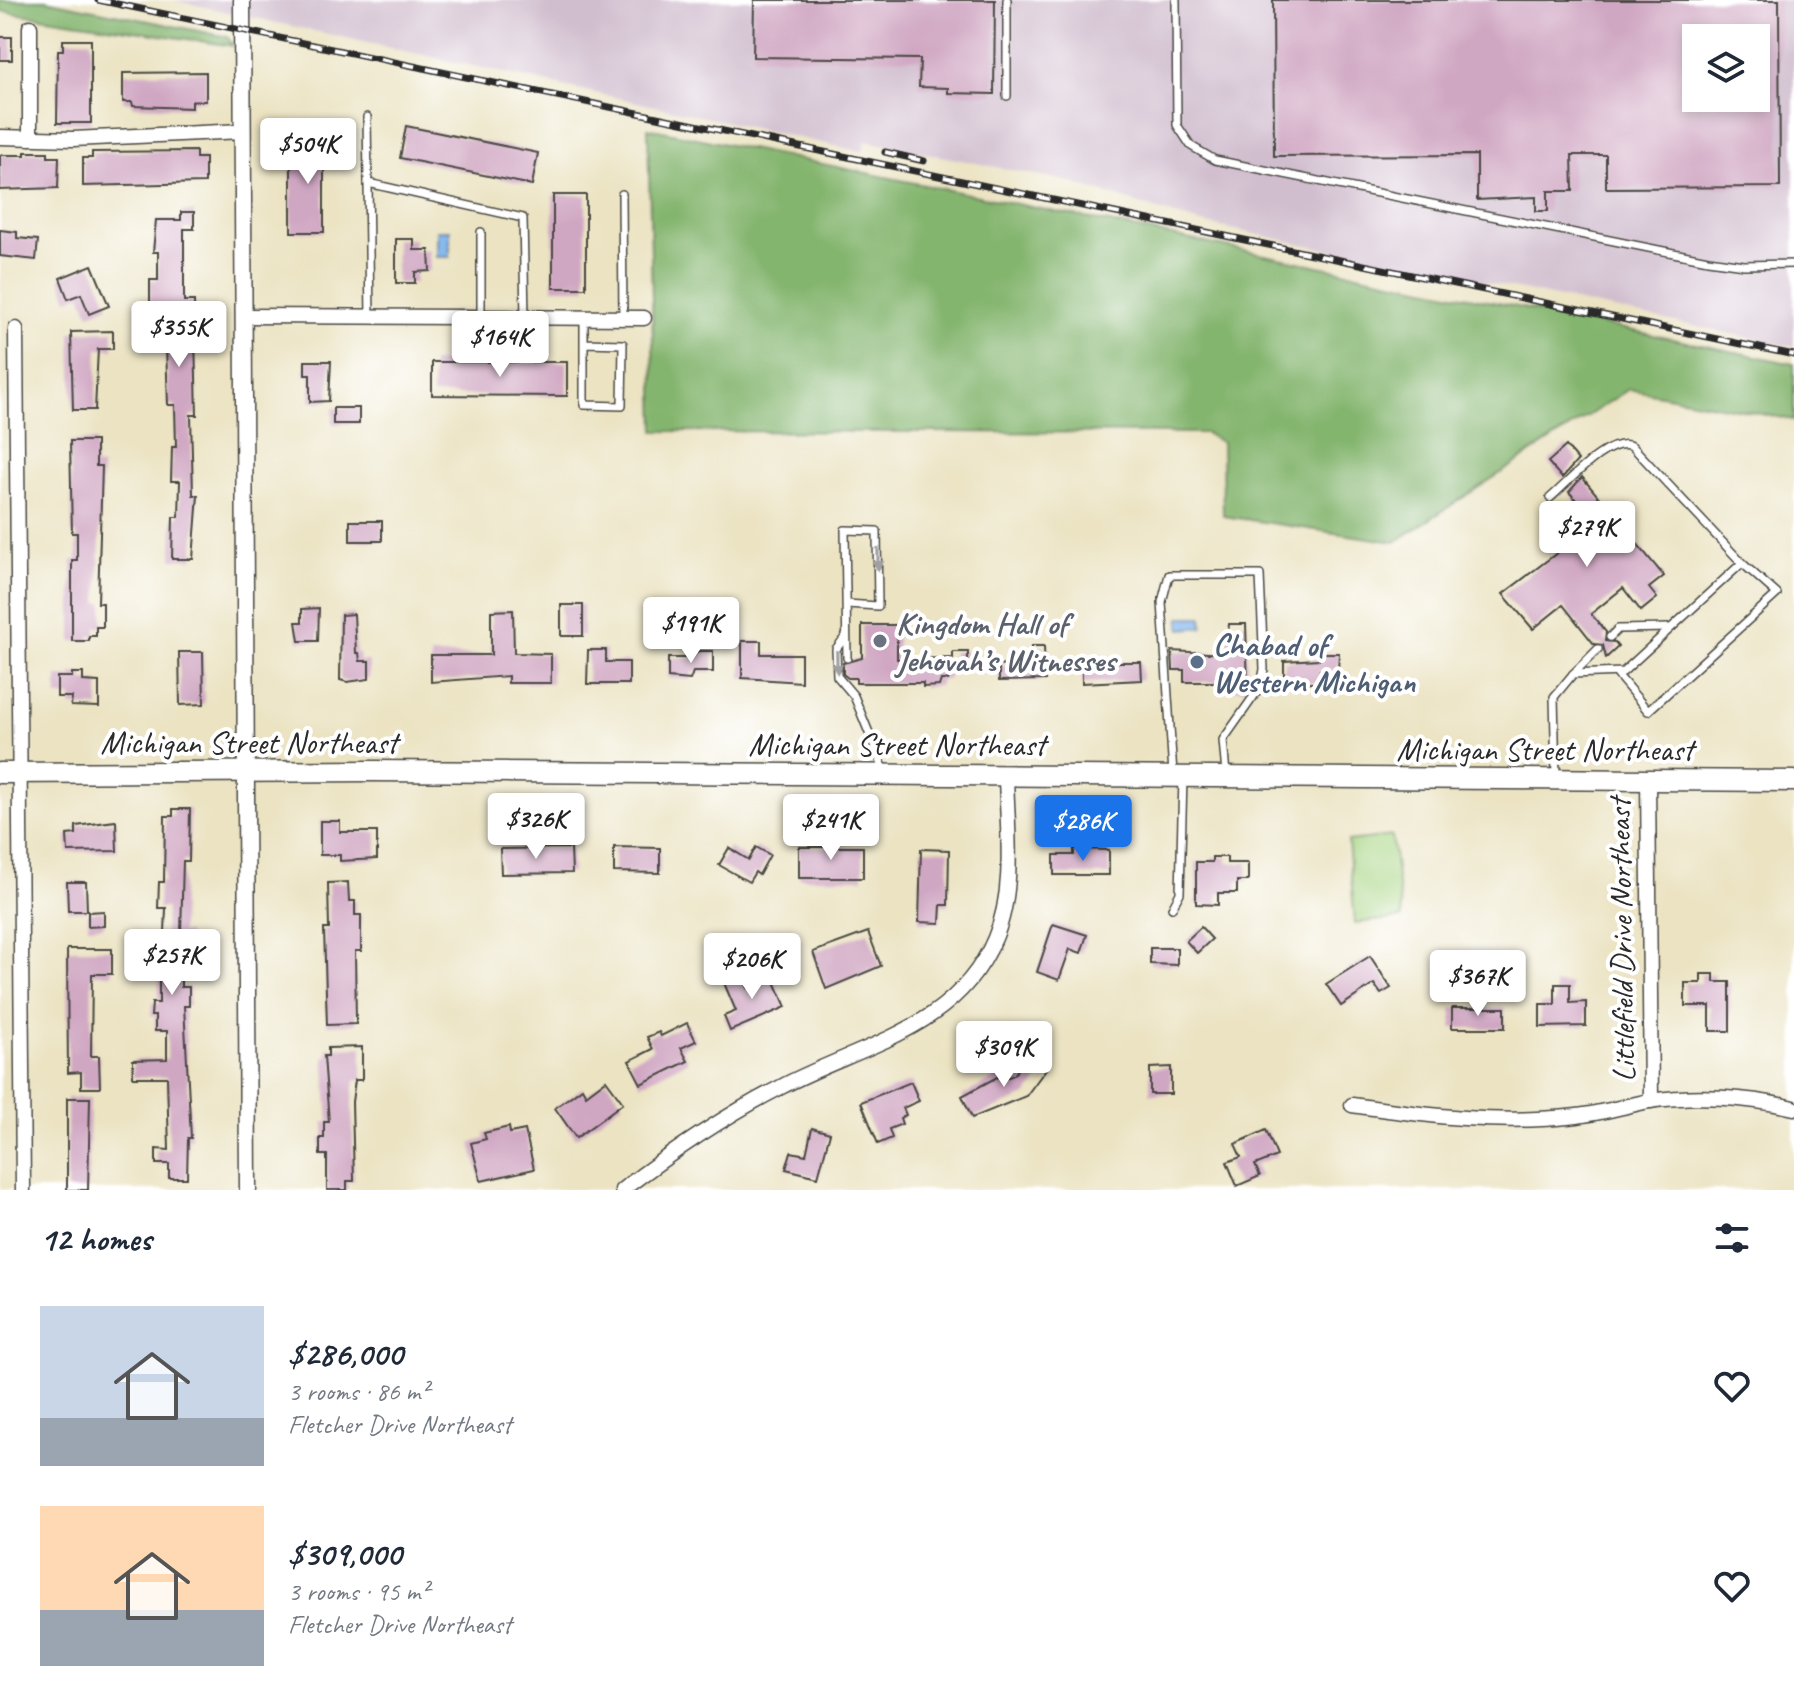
<!DOCTYPE html>
<meta charset="utf-8">
<style>
:root{--surface:#fff;--page:#f2f2f3;--text:#1f2937;--muted:#747a83;--accent:#1a73e8}
body{margin:0;font-family:Caveat,sans-serif;background:var(--page);color:var(--text);height:100vh;display:flex;flex-direction:column;font-size:30px;white-space:nowrap}
*{box-sizing:border-box;margin:0}
p{font-size:26px;color:var(--muted)}
.icon{flex:none;width:44px;height:44px;fill:none;stroke:currentColor;stroke-width:2;stroke-linecap:round;stroke-linejoin:round}
.map{position:relative;height:1190px;overflow:hidden}
.side{display:flex;flex-direction:column;background:var(--surface);flex:1}
.side>*{flex:none}
.controls{position:absolute;left:1682px;top:24px;display:grid;gap:16px}
.controls a{display:grid;place-items:center;width:88px;height:88px;border-radius:0px;background:var(--surface);box-shadow:0 4px 12px #0003;font-size:40px}
.price{position:absolute;translate:-50% -68px;padding:0 18px;border-radius:8px;background:#fff;color:#222;font-size:26px;line-height:52px;filter:drop-shadow(0 2px 4px #0008)}
.price::after{content:'';position:absolute;left:50%;top:48px;width:24px;height:18px;margin-left:-12px;background:inherit;clip-path:polygon(0 0,100% 0,50% 100%)}
.price.selected{background:var(--accent);color:#fff}
ul{padding:0;list-style:none}
li{display:flex;align-items:center;gap:24px;height:200px;padding:0 40px}
li span{display:grid;place-items:center;flex:none;width:224px;height:160px;border-radius:0px;color:#555}
li>.icon{margin-inline-start:auto}
span .icon{width:96px;height:96px;fill:#fffc;stroke-width:1}
li b{font-size:34px}
h2{display:flex;justify-content:space-between;align-items:center;height:96px;padding:0 40px;font-size:34px}
.map>svg:first-child{display:block}
.industrial{fill:#d0bdce;fill-rule:evenodd}
.green{fill:#a5d380;stroke:#687f56;stroke-width:2}
.forest{fill:#84b56e;stroke:#58704c;stroke-width:2}
.water{fill:#7db3ec;stroke:#546f8c;stroke-width:2}
.building{fill:#d0a7c3;fill-rule:evenodd}
.lines{fill:none;stroke-linecap:round;stroke-linejoin:round}
.service-casing{stroke:#484742;stroke-width:10}
.minor-casing{stroke:#484742;stroke-width:17}
.tertiary-casing{stroke:#484742;stroke-width:19}
.secondary-casing{stroke:#484742;stroke-width:23}
.service{stroke:#fff;stroke-width:7}
.minor{stroke:#fff;stroke-width:14}
.tertiary{stroke:#fff;stroke-width:16}
.secondary{stroke:#fff;stroke-width:20}
.rail-casing{stroke:#2b2b2b;stroke-width:7}
.rail{stroke:#fff;stroke-width:4;stroke-dasharray:12;stroke-linecap:butt}
.oneway{fill:#a0a0a0}
.worship-dot{fill:#6b7280;stroke:#fff;stroke-width:3}
.service-dot{fill:#5c6f8a;stroke:#fff;stroke-width:3}
.labels{text-anchor:middle;stroke-width:8;stroke-linejoin:round;paint-order:stroke}
.worship-label{font-size:32px;font-weight:bold;fill:#5b616d;stroke:#fff;text-anchor:start}
.service-label{font-size:32px;font-weight:bold;fill:#4e5e75;stroke:#fff;text-anchor:start}
.street-label{font-size:32px;fill:#2b2b2b;stroke:#fff}
</style>
<div class="map">
<svg width="1794" height="1190" viewBox="0 0 1794 1190">
<rect width="100%" height="100%" fill="#fff"/>
<filter id="ink" filterUnits="userSpaceOnUse"><feTurbulence type="fractalNoise" baseFrequency=".0125" numOctaves="2"/><feDisplacementMap in="SourceGraphic" scale="16" xChannelSelector="R" yChannelSelector="G"/><feConvolveMatrix kernelMatrix="1 2 1 2 8 2 1 2 1" color-interpolation-filters="sRGB"/></filter>
<filter id="wash" filterUnits="userSpaceOnUse"><feTurbulence type="fractalNoise" baseFrequency=".006" numOctaves="4" result="noise"/><feDisplacementMap in="SourceGraphic" scale="32" xChannelSelector="R" yChannelSelector="G"/><feGaussianBlur stdDeviation="1.8" result="paint"/><feColorMatrix in="noise" values="0 0 0 0 0 0 0 0 0 0 0 0 0 0 0 0 0 1.4 0 .05"/><feComposite in="paint" operator="in"/></filter>
<g filter="url(#wash)">
<rect width="100%" height="100%" fill="#ebe3c2"/>
<!-- industrial -->
<path class="industrial" d="M173 0H1794V347L1197 222 1066 181 865 141 863 152ZM1696 38H1756V98H1696Z"/>
<!-- green -->
<polygon class="green" points="1392,836 1402,918 1355,923 1348,841"/>
<!-- forest -->
<g class="forest">
<polygon points="0,0 45,0 228,37 233,46 0,11"/>
<polygon points="648,128 1794,364 1794,420 1629,389 1395,542 1223,516 1222,443 1205,433 655,431"/>
</g>
<!-- water -->
<g class="water">
<rect x="437" y="230" width="13" height="27"/>
<polygon points="1180,617 1202,617 1203,627 1181,629"/>
</g>
<g id="blocks">
<!-- building -->
<g class="building">
<polygon points="754,0 995,0 994,94 948,93 948,88 919,87 920,59 753,57"/>
<path d="M1273 0H1779L1780 187 1606 188V155H1572L1573 191H1548V211H1536V197L1477 200V155L1274 156ZM1696 38H1756V98H1696Z"/>
<rect x="0" y="37" width="12" height="23"/>
<polygon points="63,40 91,40 91,123 57,123 58,50 63,50"/>
<polygon points="206,72 206,101 192,101 192,108 133,106 132,102 123,102 123,73"/>
<polygon points="406,126 538,153 532,185 400,158"/>
<rect x="291" y="139" width="33" height="93"/>
<polygon points="196,151 196,158 205,158 205,183 83,186 83,158 92,158 92,152"/>
<polygon points="25,152 48,152 48,157 59,157 58,188 0,190 0,155 25,155"/>
<rect x="553" y="195" width="33" height="93"/>
<polygon points="181,212 194,212 194,229 184,229 184,301 194,301 197,415 191,415 193,495 198,495 193,559 172,559 173,517 179,517 180,481 171,481 172,447 176,447 175,405 168,405 165,317 157,317 158,304 150,304 150,280 158,280 158,252 153,252 156,220 181,220"/>
<polygon points="0,230 17,232 17,238 38,240 36,260 0,256"/>
<polygon points="396,239 414,239 414,250 429,250 430,271 415,272 415,283 396,283"/>
<polygon points="92,265 109,306 89,314 81,294 68,299 60,278"/>
<polygon points="113,331 113,349 98,349 95,410 73,410 71,332"/>
<polygon points="305,361 331,361 329,401 310,402 310,375 305,375"/>
<polygon points="432,362 567,362 567,396 432,395"/>
<rect x="333" y="408" width="26" height="16"/>
<polygon points="70,441 96,441 96,466 102,466 98,603 103,603 103,627 96,627 96,636 89,636 89,641 72,641 72,560 77,560 77,533 72,533"/>
<polygon points="1566,446 1578,460 1562,478 1548,462"/>
<polygon points="1582,477 1664,576 1649,588 1657,598 1641,611 1623,588 1591,614 1606,632 1605,641 1614,642 1618,647 1606,658 1603,645 1594,644 1563,605 1533,629 1503,594 1570,543 1552,521 1577,501 1569,492"/>
<rect x="350" y="521" width="32" height="20"/>
<rect x="561" y="605" width="22" height="31"/>
<polygon points="319,608 318,641 299,641 296,622 302,622 302,609"/>
<polygon points="513,610 514,653 551,654 551,683 508,683 508,676 431,682 431,655 491,655 491,611"/>
<polygon points="354,614 356,653 359,653 360,661 369,661 369,679 347,682 340,680 341,615"/>
<polygon points="1229,624 1246,624 1248,689 1226,689 1226,682 1184,682 1184,670 1173,670 1172,651 1226,654"/>
<polygon points="862,625 897,625 897,659 953,658 953,652 968,652 968,670 951,670 948,680 941,680 939,686 923,687 923,683 856,683 856,678 848,678 843,674 843,663 862,658"/>
<polygon points="742,641 761,641 761,654 801,654 801,682 742,678"/>
<polygon points="1031,646 1044,646 1045,680 999,681 999,666 1031,662"/>
<polygon points="588,650 606,650 606,662 629,662 629,684 587,684"/>
<polygon points="698,651 713,651 713,672 693,672 690,680 668,678 668,658 692,658"/>
<polygon points="179,652 203,652 204,704 180,705"/>
<polygon points="1319,653 1339,653 1338,670 1320,670 1319,683 1284,683 1284,661 1319,659"/>
<polygon points="1082,662 1141,662 1142,680 1082,683"/>
<polygon points="72,673 83,673 83,681 99,682 99,707 71,706 72,697 57,697 57,677 72,677"/>
<polygon points="173,809 190,809 189,861 183,861 181,933 188,933 188,955 181,955 181,987 189,987 189,1006 184,1006 191,1138 188,1138 187,1178 169,1178 169,1164 156,1164 156,1149 169,1150 167,1077 133,1077 133,1060 167,1059 167,1031 155,1031 155,1016 151,1016 152,1003 159,1003 159,965 140,965 140,948 160,948 160,933 165,933 166,908 158,908 159,882 164,882 165,816 173,816"/>
<polygon points="116,821 117,851 68,852 67,835 76,834 76,826"/>
<polygon points="320,821 340,821 340,832 377,832 377,859 340,861 340,855 320,855"/>
<polygon points="614,847 660,848 660,873 614,872"/>
<polygon points="756,847 770,855 759,875 755,872 749,882 719,865 729,848 749,860"/>
<rect x="799" y="847" width="64" height="31"/>
<polygon points="571,848 572,873 501,874 500,849"/>
<polygon points="921,849 949,850 948,905 941,905 940,923 919,922"/>
<polygon points="1074,849 1109,850 1109,875 1054,875 1054,855 1074,855"/>
<polygon points="1212,857 1227,857 1227,863 1248,863 1248,881 1237,881 1237,893 1218,893 1218,905 1196,904 1196,862 1212,862"/>
<polygon points="67,882 86,882 87,911 68,911"/>
<polygon points="348,882 349,901 355,901 355,915 361,915 361,951 355,951 356,1024 327,1025 324,929 329,929 328,883"/>
<polygon points="104,911 104,926 88,927 88,912"/>
<polygon points="1053,924 1087,935 1081,953 1070,949 1059,980 1037,972"/>
<polygon points="1201,927 1212,939 1197,953 1186,941"/>
<polygon points="868,932 881,966 826,989 813,952"/>
<polygon points="1150,948 1177,948 1177,965 1150,964"/>
<polygon points="67,949 112,949 112,974 92,974 91,1056 99,1056 100,1088 81,1088 81,1072 68,1073"/>
<polygon points="1370,956 1391,988 1381,994 1374,984 1341,1006 1326,984"/>
<polygon points="1701,974 1714,974 1714,982 1730,982 1730,1031 1710,1031 1710,1006 1685,1006 1685,983 1701,983"/>
<polygon points="743,975 748,988 773,977 786,1007 730,1031 724,1016 736,1011 724,983"/>
<polygon points="1555,984 1570,984 1570,1003 1586,1002 1586,1026 1540,1027 1540,1004 1555,1004"/>
<rect x="1452" y="1008" width="53" height="20"/>
<polygon points="687,1023 696,1041 681,1048 688,1061 641,1084 629,1061 653,1049 647,1037 659,1032 661,1036"/>
<polygon points="362,1047 362,1080 355,1080 352,1102 354,1181 347,1181 347,1190 327,1190 327,1155 320,1155 320,1138 324,1138 324,1122 329,1122 324,1056 328,1056 328,1048"/>
<polygon points="1029,1055 1046,1069 1026,1096 972,1118 962,1096 999,1076 1003,1079 1014,1075"/>
<polygon points="1171,1067 1171,1094 1150,1094 1150,1068"/>
<polygon points="606,1080 623,1103 576,1138 555,1108 582,1088 586,1095"/>
<polygon points="911,1082 919,1101 903,1108 906,1115 900,1118 902,1124 889,1129 892,1138 878,1144 861,1102"/>
<polygon points="67,1098 90,1098 88,1190 67,1190"/>
<polygon points="509,1127 510,1133 525,1130 534,1169 481,1181 471,1143 486,1139 484,1133"/>
<polygon points="812,1128 830,1133 818,1177 786,1169 791,1152 806,1155"/>
<polygon points="1266,1130 1277,1156 1255,1165 1260,1176 1237,1186 1227,1162 1241,1157 1235,1144"/>
</g>
</g>
</g>
<g filter="url(#ink)">
<use href="#blocks" fill-opacity="0" stroke="#484742" stroke-width="2"/>
<g class="lines">
<!-- service casing -->
<g class="service-casing">
<g id="service">
<polyline points="1007,0 1007,96"/>
<polyline points="1176,0 1177,125 1191,146 1215,160 1708,260 1744,265 1794,264"/>
<polyline points="367,117 370,317"/>
<polyline points="368,183 523,218 525,317"/>
<polyline points="622,194 623,318"/>
<polyline points="481,232 481,317"/>
<polyline points="584,318 584,405 622,406 623,344 584,343"/>
<path d="M1550 498C1569 482 1608 436 1632 446L1742 563 1623 672 1573 674 1554 697 1556 776"/>
<polyline points="846,604 878,606 877,531 845,530 847,658"/>
<polyline points="846,636 836,649 837,676 854,696 885,772"/>
<polyline points="1610,637 1618,629 1670,628"/>
<polyline points="1616,673 1648,711 1777,594 1742,563"/>
<polyline points="1573,674 1598,649"/>
<polyline points="1173,774 1162,602 1169,575 1260,575 1264,669 1261,686 1223,740 1226,774"/>
<polyline points="1172,908 1180,893 1183,778"/>
</g>
</g>
<!-- minor casing -->
<g class="minor-casing">
<g id="minor">
<polyline points="0,137 73,139 243,131"/>
<polyline points="30,138 30,27"/>
<polyline points="246,316 644,318"/>
<polyline points="16,329 23,1190"/>
<polyline points="1648,779 1651,1101"/>
<path d="M1352 1105C1427 1116 1501 1125 1577 1116 1601 1113 1625 1106 1649 1101 1696 1094 1748 1097 1794 1108"/>
<path d="M622 1190C673 1151 724 1116 781 1087 860 1045 957 1030 995 938 1016 889 1007 827 1006 775"/>
</g>
</g>
<!-- tertiary casing -->
<g class="tertiary-casing">
<polyline id="tertiary" points="242,0 248,1190"/>
</g>
<!-- secondary casing -->
<g class="secondary-casing">
<polyline id="secondary" points="0,773 372,771 1794,781"/>
</g>
<!-- service -->
<use href="#service" class="service"/>
<!-- minor -->
<use href="#minor" class="minor"/>
<!-- tertiary -->
<use href="#tertiary" class="tertiary"/>
<!-- secondary -->
<use href="#secondary" class="secondary"/>
<!-- rail casing -->
<g class="rail-casing">
<g id="rail">
<polyline points="98,0 1794,355"/>
<polyline points="885,152 924,161"/>
</g>
</g>
<!-- rail -->
<use href="#rail" class="rail"/>
</g>
<!-- one-way arrows -->
<defs><path id="oneway-solid" d="M-6-.8H1V-3.2L6.5 0L1 3.2V.8H-6Z" transform="scale(2)"/></defs>
<g class="oneway">
<use href="#oneway-solid" transform="translate(878 559) rotate(90)"/>
<use href="#oneway-solid" transform="translate(837 662) rotate(89)"/>
</g>
</g>
<!-- markers -->
<circle class="worship-dot" cx="880" cy="641" r="8"/>
<circle class="service-dot" cx="1197" cy="662" r="8"/>
<g class="labels">
<!-- worship labels -->
<g class="worship-label">
<text x="896" y="634">Kingdom Hall of<tspan x="896" dy="37">Jehovah’s Witnesses</tspan></text>
</g>
<!-- service labels -->
<g class="service-label">
<text x="1213" y="655">Chabad of<tspan x="1213" dy="37">Western Michigan</tspan></text>
</g>
<!-- street labels -->
<g class="street-label">
<text x="249" y="753">Michigan Street Northeast</text>
<text x="897" y="755">Michigan Street Northeast</text>
<text x="1545" y="760">Michigan Street Northeast</text>
<text transform="translate(1621 940) rotate(-91)" y="11">Littlefield Drive Northeast</text>
</g>
</g>
</svg>
<div class="controls">
<a><svg class="icon" aria-label="layers" viewBox="0 0 24 24"><path d="M12 4l9 5-9 5-9-5zM3 14l9 5 9-5"/></svg></a>
</div>
<b class="price" style="left:308px;top:186px">$504K</b>
<b class="price" style="left:179px;top:369px">$355K</b>
<b class="price" style="left:500px;top:379px">$164K</b>
<b class="price" style="left:1587px;top:569px">$279K</b>
<b class="price" style="left:691px;top:665px">$191K</b>
<b class="price" style="left:536px;top:861px">$326K</b>
<b class="price" style="left:831px;top:862px">$241K</b>
<b class="price selected" style="left:1083px;top:863px">$286K</b>
<b class="price" style="left:172px;top:997px">$257K</b>
<b class="price" style="left:752px;top:1001px">$206K</b>
<b class="price" style="left:1478px;top:1018px">$367K</b>
<b class="price" style="left:1004px;top:1089px">$309K</b>
</div>
<section class="side">
<h2>12 homes<svg class="icon" aria-label="filters" viewBox="0 0 24 24"><path d="M4 7h16M4 17h16"/><circle cx="9" cy="7" r="2"/><circle cx="15" cy="17" r="2"/></svg></h2>
<ul>
<li><span style="background:linear-gradient(#c9d6e8 70%,#9aa5b1 0)"><svg class="icon" aria-label="home" viewBox="0 0 24 24"><path d="M3 11l9-7 9 7M6 9v11h12V9"/></svg></span><div><b>$286,000</b><p>3 rooms · 86 m²</p><p>Fletcher Drive Northeast</p></div><svg class="icon" aria-label="heart" viewBox="0 0 24 24"><path d="M12 20l-8-8c-3-5 5-10 8-4 3-6 11-1 8 4z"/></svg></li>
<li><span style="background:linear-gradient(#ffd9b3 65%,#9aa5b1 0)"><svg class="icon" aria-label="home" viewBox="0 0 24 24"><path d="M3 11l9-7 9 7M6 9v11h12V9"/></svg></span><div><b>$309,000</b><p>3 rooms · 95 m²</p><p>Fletcher Drive Northeast</p></div><svg class="icon" aria-label="heart" viewBox="0 0 24 24"><path d="M12 20l-8-8c-3-5 5-10 8-4 3-6 11-1 8 4z"/></svg></li>
</ul>
</section>
